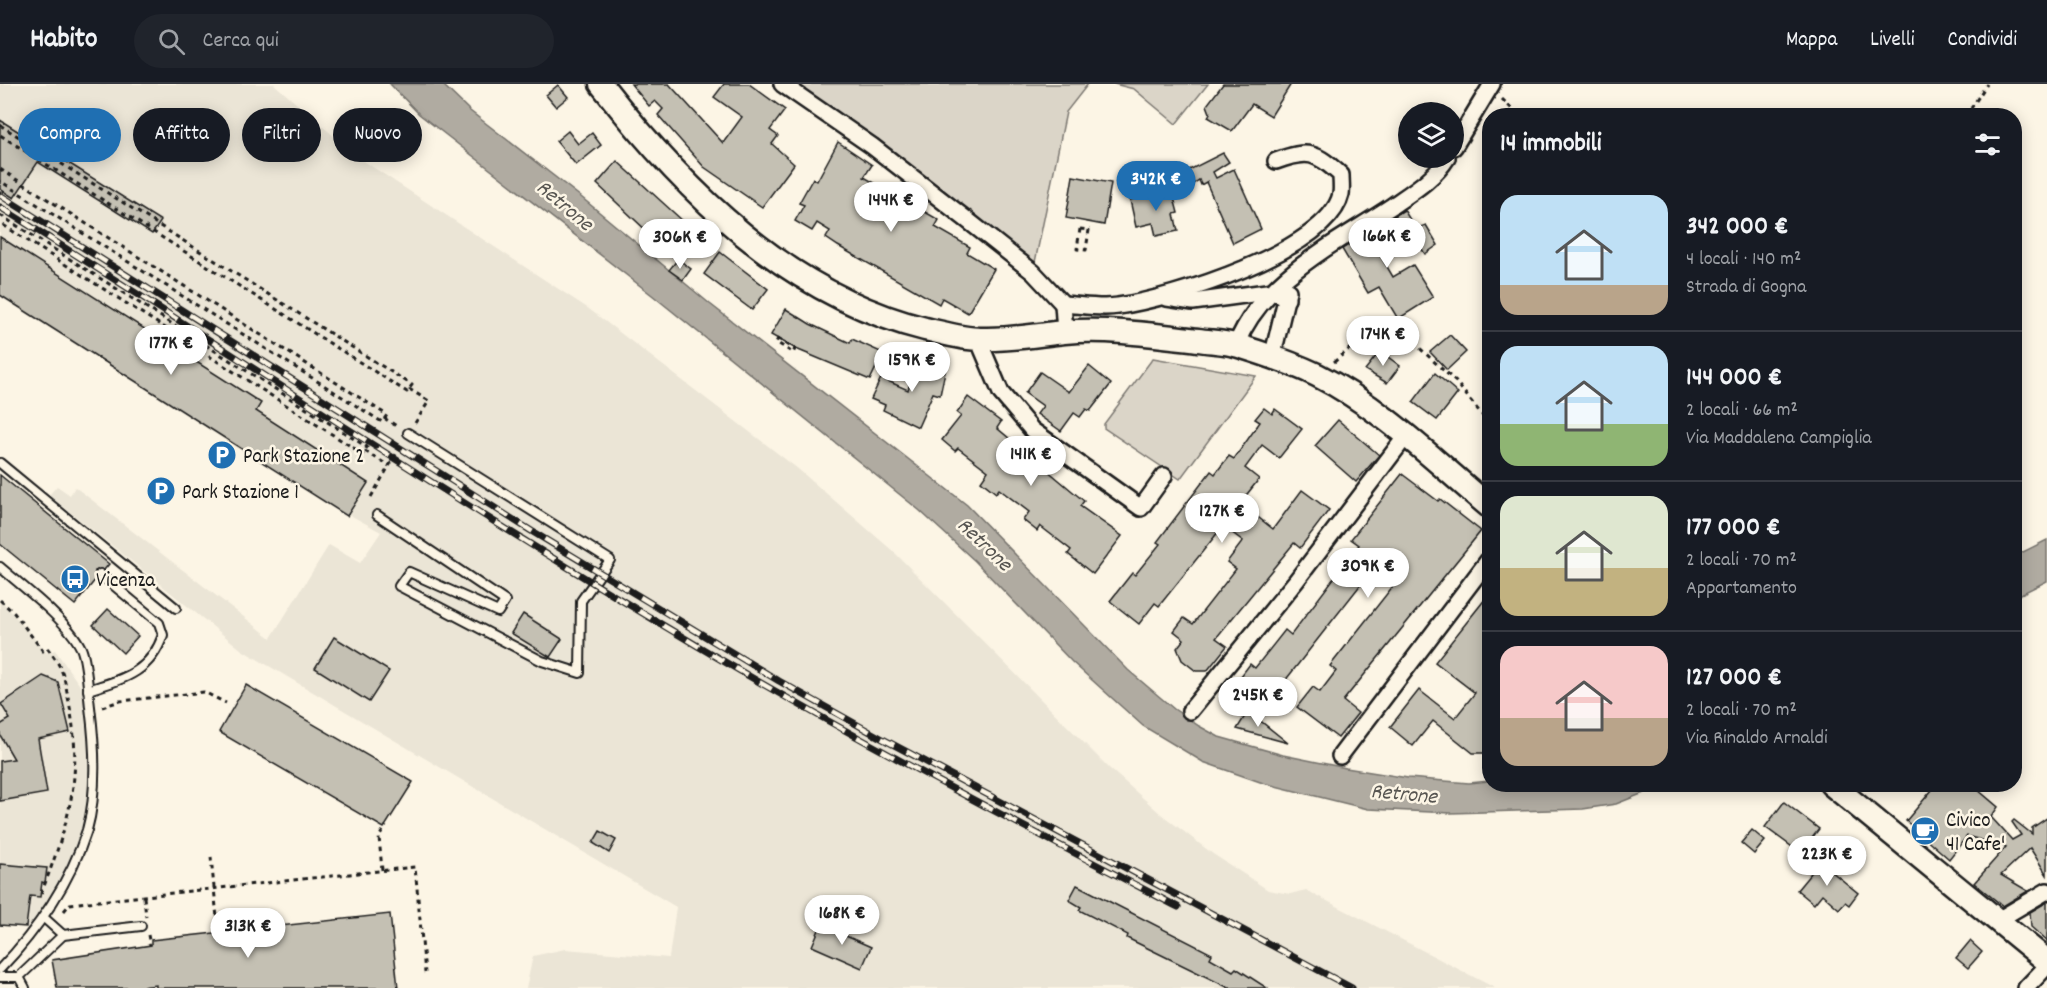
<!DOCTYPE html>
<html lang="it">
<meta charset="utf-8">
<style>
:root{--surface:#171b24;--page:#20242c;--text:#f1f3f6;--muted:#9ea1a6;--line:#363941;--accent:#1f6fb2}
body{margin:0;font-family:Dekko,sans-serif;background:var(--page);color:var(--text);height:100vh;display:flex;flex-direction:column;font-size:22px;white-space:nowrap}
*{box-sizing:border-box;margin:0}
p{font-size:20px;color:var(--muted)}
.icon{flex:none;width:33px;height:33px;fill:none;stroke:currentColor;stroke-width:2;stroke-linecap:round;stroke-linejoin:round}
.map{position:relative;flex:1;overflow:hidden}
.panel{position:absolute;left:1482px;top:24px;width:540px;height:684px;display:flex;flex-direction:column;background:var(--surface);border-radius:24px;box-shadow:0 3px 15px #0003}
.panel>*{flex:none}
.banner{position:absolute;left:18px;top:24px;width:570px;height:54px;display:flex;gap:12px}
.controls{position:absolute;left:1398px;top:18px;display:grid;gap:12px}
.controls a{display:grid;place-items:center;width:66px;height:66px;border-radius:50%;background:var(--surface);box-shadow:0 3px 15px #0003;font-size:30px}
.price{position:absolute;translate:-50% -51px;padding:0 14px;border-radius:21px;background:#fff;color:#222;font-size:20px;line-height:39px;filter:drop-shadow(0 2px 3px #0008)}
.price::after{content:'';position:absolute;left:50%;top:36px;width:18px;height:14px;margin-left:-9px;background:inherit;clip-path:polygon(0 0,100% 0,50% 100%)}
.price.on{background:var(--accent);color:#fff}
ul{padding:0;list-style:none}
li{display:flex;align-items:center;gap:18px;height:150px;padding:0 18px}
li+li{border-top:2px solid var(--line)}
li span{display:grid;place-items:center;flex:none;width:168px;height:120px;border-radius:18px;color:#555}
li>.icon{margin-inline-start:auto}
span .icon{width:72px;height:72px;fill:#fffc;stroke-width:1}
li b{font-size:26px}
h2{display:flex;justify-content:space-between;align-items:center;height:72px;padding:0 18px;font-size:26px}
.tag{padding:0 21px;border-radius:27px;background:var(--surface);box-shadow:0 3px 15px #0003;font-size:21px;line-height:54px}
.tag.on{background:var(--accent);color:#fff}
header{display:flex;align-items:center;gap:36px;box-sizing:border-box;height:84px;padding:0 30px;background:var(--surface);border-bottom:2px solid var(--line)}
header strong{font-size:28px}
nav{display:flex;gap:33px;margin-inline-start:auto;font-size:21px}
.search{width:420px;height:54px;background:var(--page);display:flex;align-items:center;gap:15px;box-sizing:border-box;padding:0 21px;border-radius:33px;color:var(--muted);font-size:22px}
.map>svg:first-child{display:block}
.built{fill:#ebe5d6}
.green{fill:#dbd5c8;stroke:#7c7872;stroke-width:1.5}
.water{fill:#b0aba1;stroke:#75726c;stroke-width:1.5}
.building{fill:#c4c0b3;stroke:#1c1c1c;stroke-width:1.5}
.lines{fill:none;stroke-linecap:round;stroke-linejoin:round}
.lane-casing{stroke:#1c1c1c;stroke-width:12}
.street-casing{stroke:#1c1c1c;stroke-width:20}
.secondary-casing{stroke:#1c1c1c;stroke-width:27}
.path{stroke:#1c1c1c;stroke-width:3;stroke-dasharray:4.5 4.5;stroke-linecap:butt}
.lane{stroke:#fcf5e5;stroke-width:8}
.street{stroke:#fcf5e5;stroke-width:15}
.secondary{stroke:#fcf5e5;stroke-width:22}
.rail-casing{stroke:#1c1c1c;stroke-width:7}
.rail{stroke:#fcf5e5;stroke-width:4.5;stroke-dasharray:14;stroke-linecap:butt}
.labels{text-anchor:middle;stroke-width:5;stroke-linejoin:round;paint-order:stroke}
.poi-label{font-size:21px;fill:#1c1c1c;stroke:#fcf5e5;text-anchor:start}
.water-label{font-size:22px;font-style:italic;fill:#575551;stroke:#fcf5e5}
</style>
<header>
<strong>Habito</strong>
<div class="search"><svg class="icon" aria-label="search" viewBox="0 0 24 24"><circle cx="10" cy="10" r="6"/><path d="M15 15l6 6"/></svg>Cerca qui</div>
<nav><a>Mappa</a><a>Livelli</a><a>Condividi</a></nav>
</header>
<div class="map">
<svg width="2047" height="904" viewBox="0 0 2047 904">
<rect width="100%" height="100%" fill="#fcf5e5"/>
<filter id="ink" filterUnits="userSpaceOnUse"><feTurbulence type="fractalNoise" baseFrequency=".0167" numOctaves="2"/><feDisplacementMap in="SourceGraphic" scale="12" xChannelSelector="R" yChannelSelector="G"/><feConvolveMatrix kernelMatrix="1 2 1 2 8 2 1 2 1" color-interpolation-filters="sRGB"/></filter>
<g filter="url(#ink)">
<!-- built -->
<g class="built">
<polygon points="0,0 274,0 359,74 589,225 798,385 894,468 1109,684 1161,730 1213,770 1268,806 1290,810 1306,806 1495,904 526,904 533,872 565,865 669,874 676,823 242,566 49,411 57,402 70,411 75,403 271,554 329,461 360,479 381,448 350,431 332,416 0,205"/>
<polygon points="0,515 47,569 55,566 83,606 89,660 89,718 70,780 35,842 0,840"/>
</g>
<!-- green -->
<g class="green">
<polygon points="782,0 1088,0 1066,28 1033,188"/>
<polygon points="1114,0 1208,0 1176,40 1134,5"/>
<polygon points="1153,274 1256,292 1180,395 1104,344 1104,340"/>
</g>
<!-- water -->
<g class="water">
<polygon points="390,0 442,0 470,27 581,113 710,220 967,421 1128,586 1174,625 1199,642 1219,653 1283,671 1346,684 1408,694 1469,699 1489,697 1490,700 1664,701 1616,720 1583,725 1451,729 1368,725 1263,699 1203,678 1143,642 1072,578 975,477 919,426 652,211 419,30"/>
<polygon points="2047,456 2047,497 2015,513 2015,472"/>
</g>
<!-- building -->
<g class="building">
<polygon points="631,0 669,0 723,59 742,33 714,13 724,0 749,0 785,26 770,46 778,52 772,60 794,80 762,123 704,83 658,31 663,25 655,17 649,22"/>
<polygon points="1223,0 1291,0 1271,32 1252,20 1232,47 1208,33 1210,29 1207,21"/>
<polygon points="558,1 568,13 556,23 546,11"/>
<polygon points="0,36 161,137 152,150 38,78 14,114 0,105"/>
<polygon points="568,47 578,60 592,49 601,61 576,81 556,57"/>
<polygon points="838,58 872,81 864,93 939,136 935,143 970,163 967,169 994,185 968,229 942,214 939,220 838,162 826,154 830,147 817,139 812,147 795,137 804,121 799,119 813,94 817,97"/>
<polygon points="1223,69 1229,78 1213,88 1216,94 1234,85 1261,145 1233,159 1206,98 1208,97 1201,101 1199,96 1193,100 1187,87"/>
<polygon points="617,77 695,148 675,174 652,155 653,153 597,100"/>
<polygon points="1073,92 1111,99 1104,141 1066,134"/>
<polygon points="1172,106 1178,129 1174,130 1178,147 1156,152 1153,139 1136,143 1130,116"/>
<polygon points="1404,126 1412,139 1378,160 1383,167 1379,169 1393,193 1413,181 1433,213 1398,235 1379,203 1368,209 1342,165"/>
<polygon points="1426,141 1438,161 1425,170 1410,147"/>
<polygon points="0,153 261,319 256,327 368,399 347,432 0,211"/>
<polygon points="720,168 768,205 752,226 704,190"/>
<polygon points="678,175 691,185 683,196 669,186"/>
<polygon points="786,225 810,240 850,259 852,255 883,269 870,296 796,265 771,251"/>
<polygon points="1450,251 1466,268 1447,286 1430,268"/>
<polygon points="1380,267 1400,282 1387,299 1365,286"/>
<polygon points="916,276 946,283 940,311 933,309 918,343 883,326 885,321 871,315 881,294 908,306"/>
<polygon points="1089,282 1111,300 1090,327 1086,325 1080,333 1074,329 1061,347 1037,330 1043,322 1025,309 1040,288 1069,308"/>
<polygon points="1435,289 1458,309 1437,336 1413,318"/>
<polygon points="968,313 1001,338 997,344 1084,417 1080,422 1122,452 1093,490 1068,470 1071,466 1040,442 1037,447 1023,436 1029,428 999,405 996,409 981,397 988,387 958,364 955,367 942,356 961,332 957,329"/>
<polygon points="1264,324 1272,330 1275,325 1302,345 1279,374 1262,361 1245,384 1259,395 1240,419 1273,445 1302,406 1329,426 1300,464 1294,459 1216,554 1227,562 1207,587 1196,587 1182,576 1177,564 1184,555 1174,547 1184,534 1193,540 1236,485 1227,478 1243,457 1223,442 1159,522 1155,519 1139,540 1110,517 1132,489 1135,491 1160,460 1157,458 1211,387 1215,390 1229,372 1234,375 1260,338 1255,335"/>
<polygon points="1338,336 1379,371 1356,398 1315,362"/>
<polygon points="1402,390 1438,417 1440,415 1481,447 1343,617 1358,629 1338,654 1297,623 1313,603 1320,608 1336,587 1330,582 1401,492 1380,476 1262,626 1232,604 1250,580 1255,584 1285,546 1291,551 1359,461 1351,455"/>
<polygon points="0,391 109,480 104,486 95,487 96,495 75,521 0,460"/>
<polygon points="1490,509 1490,669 1473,669 1433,637 1413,662 1390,643 1419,606 1455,634 1475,609 1435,578"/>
<polygon points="108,525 138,552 123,569 93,541"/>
<polygon points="523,530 562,555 550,573 511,549"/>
<polygon points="334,553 389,587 369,618 315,584"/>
<polygon points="43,592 58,598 70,648 38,655 47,709 0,717 0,677 14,675 0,651 0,641 10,635 1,620"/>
<polygon points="246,601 413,698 384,744 219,648"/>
<polygon points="1248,627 1288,659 1237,645"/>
<polygon points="1937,700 1971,700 1998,723 1991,733 2012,756 2021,751 2012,738 2014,736 2032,750 2032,744 2047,734 2047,791 2030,764 2001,791 2028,807 2003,822 1974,799 2006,763 1967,752 1949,775 1906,737"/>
<polygon points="1784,718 1819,745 1806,762 1801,758 1795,765 1765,743"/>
<polygon points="1752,746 1765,757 1754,770 1741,759"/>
<polygon points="600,747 616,756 609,769 593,759"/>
<polygon points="1820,778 1858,809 1849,821 1845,818 1839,825 1822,810 1814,820 1797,806"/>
<polygon points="0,780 47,784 45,799 42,798 40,813 30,812 26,843 0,841"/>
<polygon points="1077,801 1212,870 1210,874 1233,887 1236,884 1267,904 1229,904 1127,854 1128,851 1079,826 1081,823 1069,816"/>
<polygon points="2047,818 2047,857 2031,843 2030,828"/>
<polygon points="390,830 398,904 156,904 156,901 134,904 57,904 52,876 151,861 151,856"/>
<polygon points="821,841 871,863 862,884 812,862"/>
<polygon points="1970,857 1982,868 1968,884 1956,874"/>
</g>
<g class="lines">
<!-- lane casing -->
<g class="lane-casing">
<g id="lane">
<polyline points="0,379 176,524"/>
<polyline points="377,431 505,517 498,528 409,488 399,502 542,577 580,589 581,517 610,476 408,349"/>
<path d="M0 483C23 503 68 537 81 564 87 577 88 607 90 623 95 662 98 707 87 746 71 797 37 847 0 885"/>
<path d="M88 606C123 595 150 589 163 551L159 539 100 490"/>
<polyline points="43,833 63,851 141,842"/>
<polyline points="0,893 19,893 25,904"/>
<polyline points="19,893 63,851"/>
</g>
</g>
<!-- street casing -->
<g class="street-casing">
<g id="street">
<polyline points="782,0 872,62 966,135 1033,188 1063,220"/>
<polyline points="1454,63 1492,0"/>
<polyline points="1167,214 1193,218 1274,207 1287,215"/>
<path d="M1065 248 1063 220C1081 221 1101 225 1118 222 1170 215 1328 167 1341 110 1342 104 1341 97 1341 91 1315 68 1309 65 1276 77"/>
<polyline points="978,255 1001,309 1032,346 1141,424 1164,392"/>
<path d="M1236 261C1263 194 1335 160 1392 122 1412 108 1434 95 1447 74"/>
<polyline points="1272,274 1288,207"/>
<polyline points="1190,627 1296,497 1406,352"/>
<polyline points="1340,672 1490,474"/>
<polyline points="1998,836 2047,807"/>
<polyline points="2026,904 2047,882"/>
</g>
</g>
<!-- secondary casing -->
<g class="secondary-casing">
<g id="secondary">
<path d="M601 0C685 108 788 211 925 245 943 249 963 255 981 255 1010 256 1036 251 1064 248 1107 244 1155 251 1198 256 1212 258 1226 258 1239 262 1265 270 1292 279 1317 291 1381 323 1435 377 1490 423"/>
<polyline points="1831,700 2047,877"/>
</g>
</g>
<!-- path -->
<g class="path">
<polyline points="1502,15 1519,32"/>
<polyline points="1966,32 1987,0"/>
<polyline points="0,41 412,301 407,308 0,51"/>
<polyline points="0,85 387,331 382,338 0,97"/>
<polyline points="0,131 367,363 363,370 0,139"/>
<polygon points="1080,145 1089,146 1086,166 1077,165"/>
<polygon points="778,255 795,265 793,269 776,258"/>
<path d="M1334 278C1351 264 1372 242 1394 240L1456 298 1490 341"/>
<polyline points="409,305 429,317 415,339"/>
<polyline points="384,334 398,343"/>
<polyline points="365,367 389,382"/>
<polyline points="371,413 402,360"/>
<path d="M0 516 14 529 43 567 47 564C64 584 64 593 69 618 84 694 68 740 41 810"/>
<polyline points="102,623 120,617 204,608 226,619"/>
<polyline points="211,773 218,844"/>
<polyline points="382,786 379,753 386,742"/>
<polyline points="144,813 146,833"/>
<polyline points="64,827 70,820 415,783 425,889"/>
<polyline points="148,851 150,861"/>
</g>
<!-- lane -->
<use href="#lane" class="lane"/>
<!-- street -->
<use href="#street" class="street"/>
<!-- secondary -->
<use href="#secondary" class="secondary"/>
<!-- rail casing -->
<g class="rail-casing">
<g id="rail">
<polyline points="0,111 533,448 779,597 881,654 1352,904"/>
<path d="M0 123C251 280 497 446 754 595 893 675 1036 749 1178 823"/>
</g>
</g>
<!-- rail -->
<use href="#rail" class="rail"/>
</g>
</g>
<!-- icons -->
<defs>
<g id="parking-disc" transform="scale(1.5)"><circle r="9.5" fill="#1f6fb2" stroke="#fcf5e5"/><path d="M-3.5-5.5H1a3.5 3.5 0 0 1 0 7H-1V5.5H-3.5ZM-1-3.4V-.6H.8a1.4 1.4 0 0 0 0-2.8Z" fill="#fff"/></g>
<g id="bus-disc" transform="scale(1.5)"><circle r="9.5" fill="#1f6fb2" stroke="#fcf5e5"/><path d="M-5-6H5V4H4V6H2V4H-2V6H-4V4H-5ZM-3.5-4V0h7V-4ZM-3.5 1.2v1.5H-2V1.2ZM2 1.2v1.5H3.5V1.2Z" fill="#fff"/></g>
<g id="cafe-disc" transform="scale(1.5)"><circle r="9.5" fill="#1f6fb2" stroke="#fcf5e5"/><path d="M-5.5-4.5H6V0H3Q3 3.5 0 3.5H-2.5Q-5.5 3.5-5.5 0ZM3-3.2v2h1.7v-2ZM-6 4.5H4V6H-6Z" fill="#fff"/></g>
</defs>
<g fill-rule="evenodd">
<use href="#parking-disc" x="222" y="371"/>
<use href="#parking-disc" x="161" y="407"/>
<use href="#bus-disc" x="75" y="495"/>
<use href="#cafe-disc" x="1925" y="747"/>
</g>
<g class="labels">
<!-- poi labels -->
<g class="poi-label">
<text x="243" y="378">Park Stazione 2</text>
<text x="182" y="414">Park Stazione 1</text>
<text x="96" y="502">Vicenza</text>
<text x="1946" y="742">Civico<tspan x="1946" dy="24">41 Cafe'</tspan></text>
</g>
<!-- water labels -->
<g class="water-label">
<text transform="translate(566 120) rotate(40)" y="8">Retrone</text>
<text transform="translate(986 459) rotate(44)" y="8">Retrone</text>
<text transform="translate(1404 708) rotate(5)" y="8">Retrone</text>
</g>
</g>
</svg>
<div class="controls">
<a><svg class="icon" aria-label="layers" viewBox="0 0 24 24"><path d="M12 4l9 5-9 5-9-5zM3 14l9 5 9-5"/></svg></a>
</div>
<b class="price on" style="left:1156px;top:128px">342K €</b>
<b class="price" style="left:891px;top:149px">144K €</b>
<b class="price" style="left:1387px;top:185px">166K €</b>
<b class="price" style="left:680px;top:186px">306K €</b>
<b class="price" style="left:1383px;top:283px">174K €</b>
<b class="price" style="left:171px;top:292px">177K €</b>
<b class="price" style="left:912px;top:309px">159K €</b>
<b class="price" style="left:1031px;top:403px">141K €</b>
<b class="price" style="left:1222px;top:460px">127K €</b>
<b class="price" style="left:1368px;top:515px">309K €</b>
<b class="price" style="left:1258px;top:644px">245K €</b>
<b class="price" style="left:1827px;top:803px">223K €</b>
<b class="price" style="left:842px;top:862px">168K €</b>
<b class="price" style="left:248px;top:875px">313K €</b>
<div class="banner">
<a class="tag on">Compra</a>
<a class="tag">Affitta</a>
<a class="tag">Filtri</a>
<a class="tag">Nuovo</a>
</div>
<section class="panel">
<h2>14 immobili<svg class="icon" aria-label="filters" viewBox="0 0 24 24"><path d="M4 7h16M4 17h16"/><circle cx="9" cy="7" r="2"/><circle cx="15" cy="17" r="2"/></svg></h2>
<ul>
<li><span style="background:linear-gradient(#bfe0f5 75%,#b9a48a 0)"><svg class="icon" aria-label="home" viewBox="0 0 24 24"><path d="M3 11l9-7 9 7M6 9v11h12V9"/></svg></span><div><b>342 000 €</b><p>4 locali · 140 m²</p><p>Strada di Gogna</p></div></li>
<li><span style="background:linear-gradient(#bfe0f5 65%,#8fb573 0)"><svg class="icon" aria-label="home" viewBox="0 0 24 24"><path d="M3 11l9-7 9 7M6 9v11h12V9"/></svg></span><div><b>144 000 €</b><p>2 locali · 66 m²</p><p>Via Maddalena Campiglia</p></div></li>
<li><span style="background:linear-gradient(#dfe7d0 60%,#c2b280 0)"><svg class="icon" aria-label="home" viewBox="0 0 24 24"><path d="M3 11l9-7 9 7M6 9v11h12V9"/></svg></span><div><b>177 000 €</b><p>2 locali · 70 m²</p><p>Appartamento</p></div></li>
<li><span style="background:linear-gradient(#f6c9c9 60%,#b9a48a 0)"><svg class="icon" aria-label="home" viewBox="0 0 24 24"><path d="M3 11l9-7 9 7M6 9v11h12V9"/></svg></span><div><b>127 000 €</b><p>2 locali · 70 m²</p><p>Via Rinaldo Arnaldi</p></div></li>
</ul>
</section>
</div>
